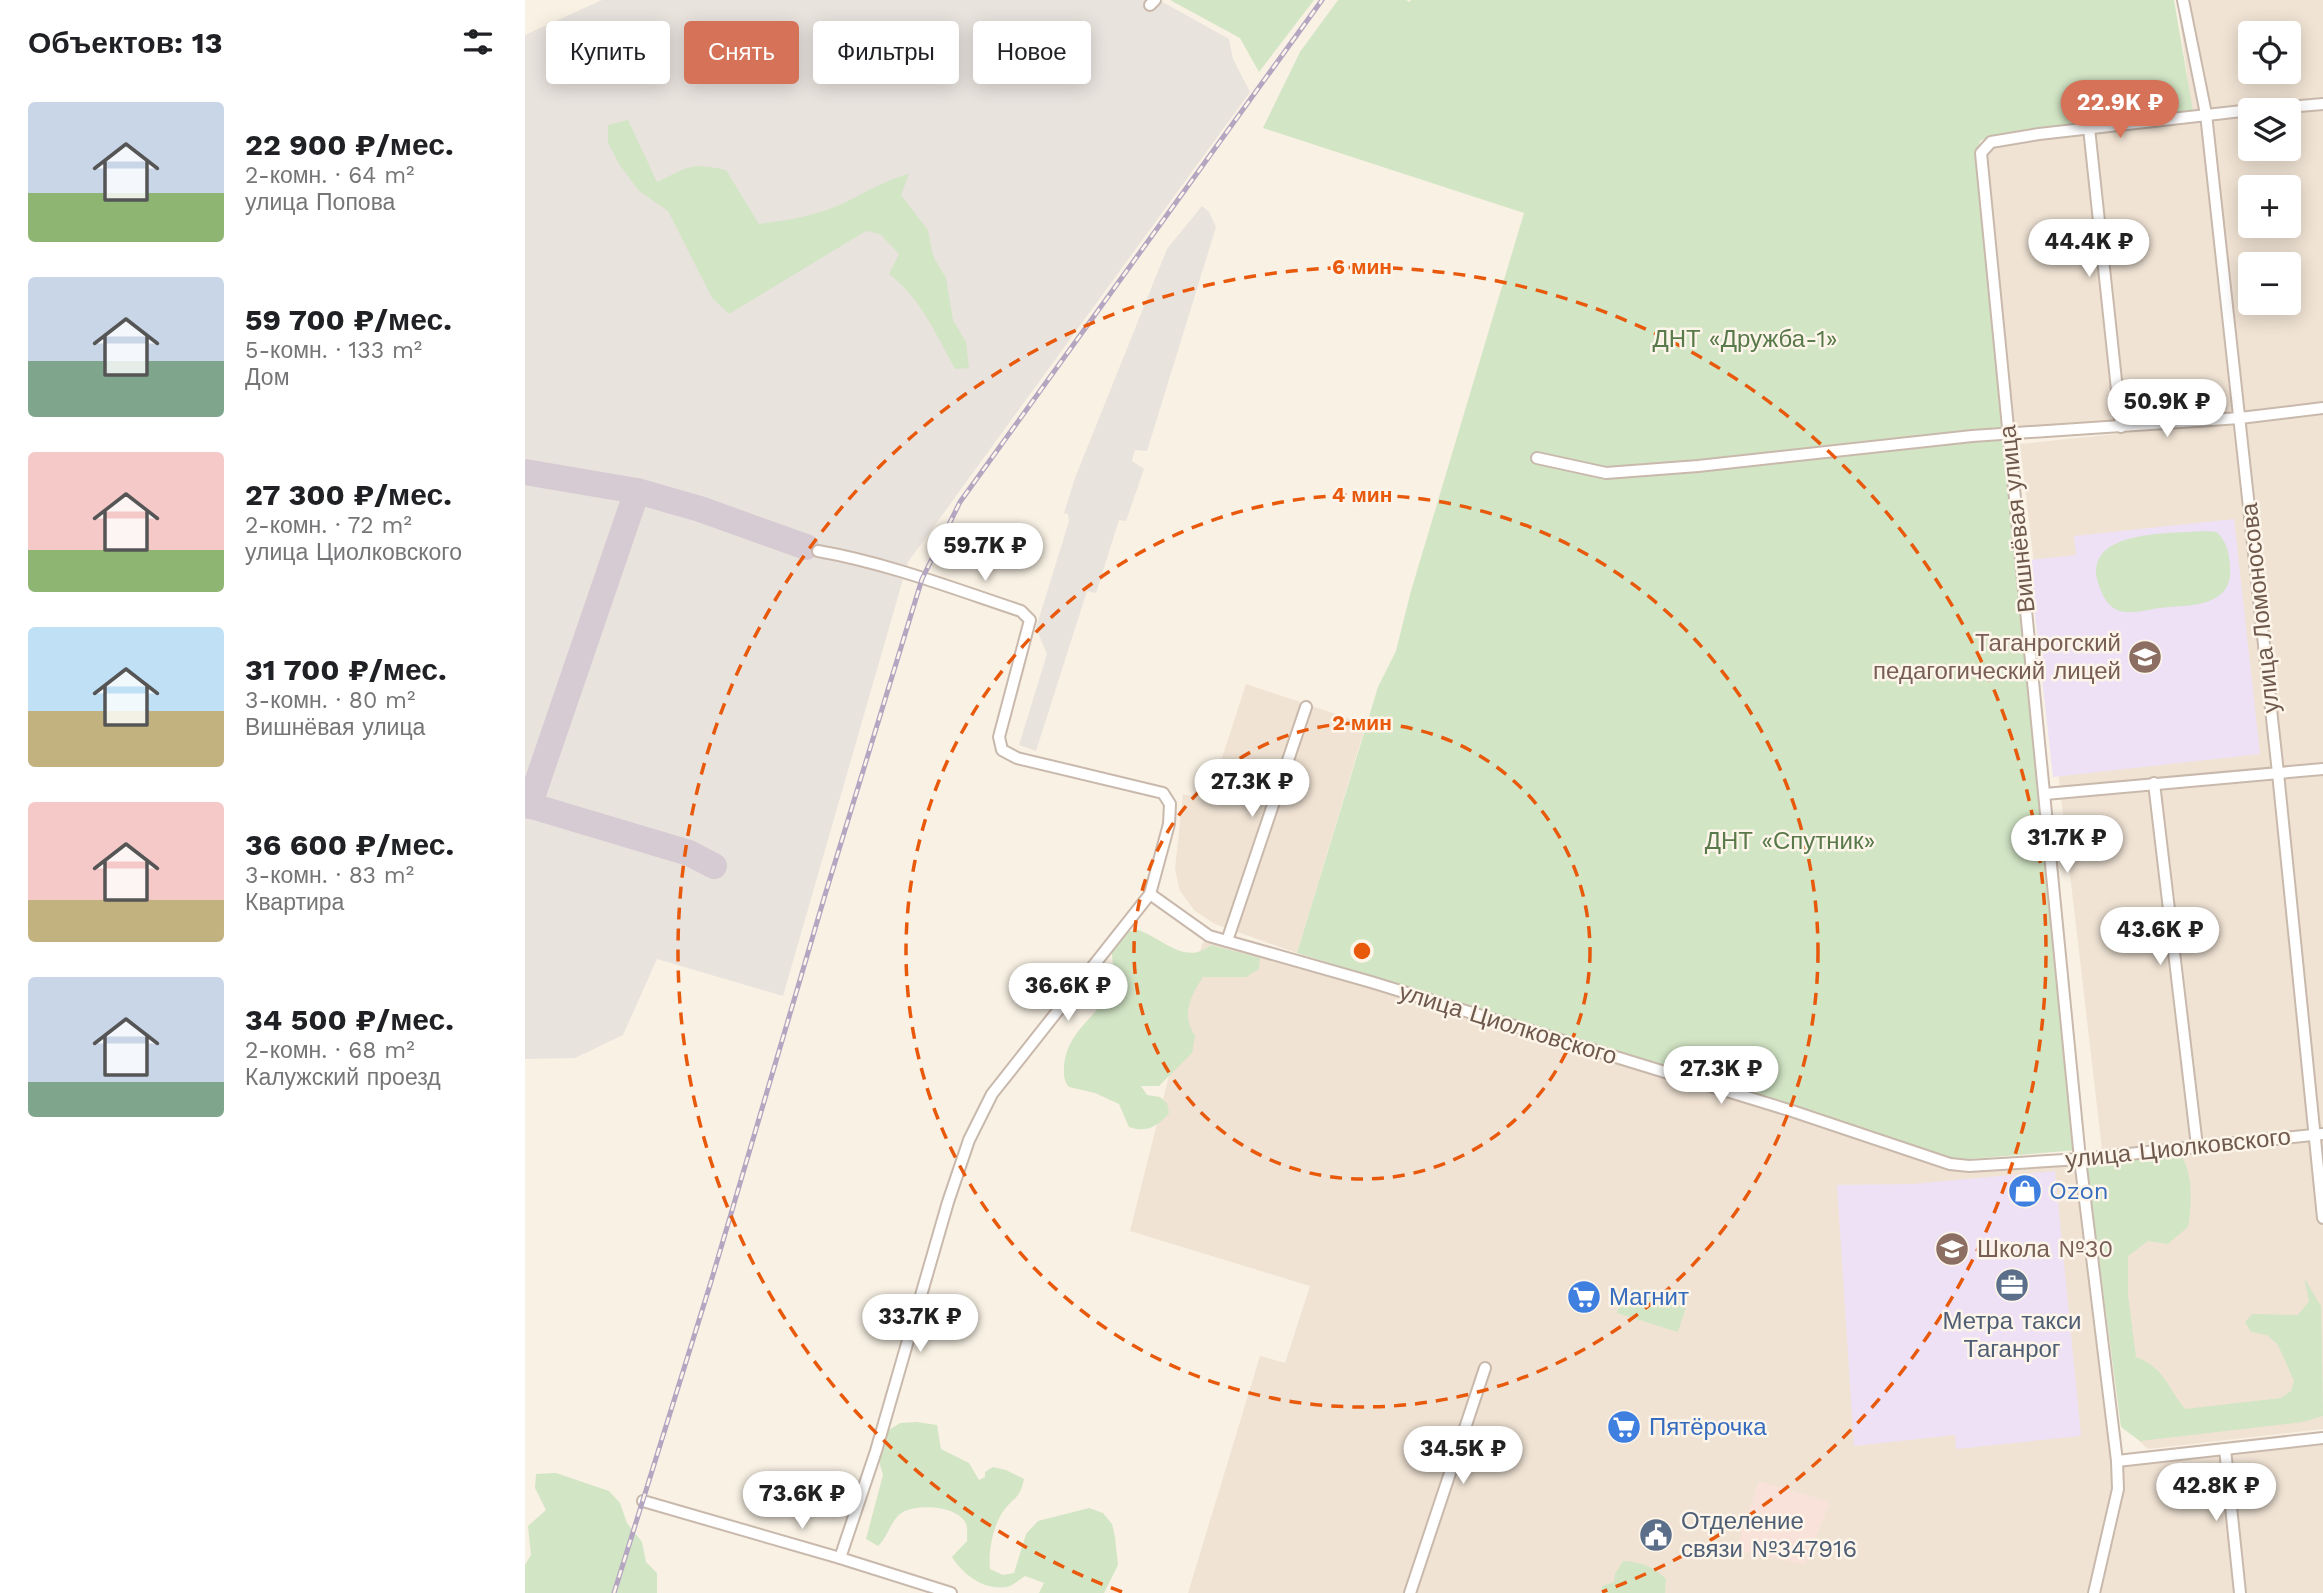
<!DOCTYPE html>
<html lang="ru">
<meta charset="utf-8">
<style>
:root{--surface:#fff;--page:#f2f2f2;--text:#202124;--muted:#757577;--accent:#d67257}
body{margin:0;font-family:"Work Sans",sans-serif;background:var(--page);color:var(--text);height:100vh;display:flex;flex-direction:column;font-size:26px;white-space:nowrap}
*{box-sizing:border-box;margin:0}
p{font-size:23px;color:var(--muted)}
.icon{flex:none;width:38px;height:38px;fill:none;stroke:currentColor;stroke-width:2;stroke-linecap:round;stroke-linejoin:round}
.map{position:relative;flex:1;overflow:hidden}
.panel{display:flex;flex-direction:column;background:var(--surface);width:525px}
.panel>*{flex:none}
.guide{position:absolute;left:21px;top:21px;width:665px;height:63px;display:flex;gap:14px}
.fabs{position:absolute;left:1713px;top:21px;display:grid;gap:14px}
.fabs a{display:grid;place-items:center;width:63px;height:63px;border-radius:7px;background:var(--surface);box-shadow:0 4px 18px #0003;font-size:35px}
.price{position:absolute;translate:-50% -60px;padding:0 16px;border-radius:24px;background:#fff;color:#222;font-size:23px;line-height:46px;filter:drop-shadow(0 2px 4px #0008)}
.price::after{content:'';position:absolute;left:50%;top:42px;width:21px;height:16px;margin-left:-10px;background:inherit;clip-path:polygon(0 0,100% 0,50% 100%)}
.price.selected{background:var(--accent);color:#fff}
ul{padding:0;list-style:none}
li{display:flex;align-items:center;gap:21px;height:175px;padding:0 28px}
li span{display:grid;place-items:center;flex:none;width:196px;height:140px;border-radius:7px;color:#555}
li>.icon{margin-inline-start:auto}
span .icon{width:84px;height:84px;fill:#fffc;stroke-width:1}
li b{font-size:30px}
h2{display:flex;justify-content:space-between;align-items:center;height:84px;padding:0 28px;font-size:30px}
.chip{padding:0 24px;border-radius:7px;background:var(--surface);box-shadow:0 4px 18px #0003;font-size:24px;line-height:63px}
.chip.selected{background:var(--accent);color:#fff}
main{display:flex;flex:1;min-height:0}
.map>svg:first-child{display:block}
.residential{fill:#f0e3d4;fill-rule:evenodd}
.commercial{fill:#f8e2d9}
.industrial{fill:#e9e3de}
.education{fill:#eee1f5}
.green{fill:#d2e5c5}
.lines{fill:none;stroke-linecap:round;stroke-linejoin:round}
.taxiway{stroke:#d6cbd2;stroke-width:26}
.minor-casing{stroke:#c9b9ac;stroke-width:14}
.minor{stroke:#fff;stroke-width:10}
.rail-casing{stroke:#b4a5c1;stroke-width:5}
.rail{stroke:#fdf5ea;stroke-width:2.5;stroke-dasharray:8;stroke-linecap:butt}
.ring{fill:none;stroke:#e8590c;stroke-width:3.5;stroke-dasharray:12 9}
.labels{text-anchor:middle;stroke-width:5;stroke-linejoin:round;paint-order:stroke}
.park-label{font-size:24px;fill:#587949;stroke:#fdf5ea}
.street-label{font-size:24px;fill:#6f594d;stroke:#fdf5ea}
.education-label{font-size:24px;fill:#785e54;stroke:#fdf5ea;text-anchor:end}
.shop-label{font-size:24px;fill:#366cbe;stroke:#fdf5ea;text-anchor:start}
.service-label{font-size:24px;fill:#4e5e75;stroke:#fdf5ea}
.centre{fill:#e8590c;stroke:#fdf5ea;stroke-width:3.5}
.ring-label{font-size:21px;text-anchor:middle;font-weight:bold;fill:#e8590c;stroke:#fdf5ea;stroke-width:5;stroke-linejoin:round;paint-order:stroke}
</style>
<main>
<section class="panel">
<h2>Объектов: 13<svg class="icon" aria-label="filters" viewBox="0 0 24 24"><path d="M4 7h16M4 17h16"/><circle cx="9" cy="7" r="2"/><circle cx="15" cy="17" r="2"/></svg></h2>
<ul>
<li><span style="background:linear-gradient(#c9d6e8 65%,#8fb573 0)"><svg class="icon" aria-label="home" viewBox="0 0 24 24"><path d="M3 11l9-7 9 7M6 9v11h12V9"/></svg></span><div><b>22 900 ₽/мес.</b><p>2-комн. · 64 m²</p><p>улица Попова</p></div></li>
<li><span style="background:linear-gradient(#c9d6e8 60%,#7fa58c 0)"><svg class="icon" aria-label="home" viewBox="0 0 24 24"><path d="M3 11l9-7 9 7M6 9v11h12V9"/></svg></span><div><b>59 700 ₽/мес.</b><p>5-комн. · 133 m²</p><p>Дом</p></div></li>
<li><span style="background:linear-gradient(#f6c9c9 70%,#8fb573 0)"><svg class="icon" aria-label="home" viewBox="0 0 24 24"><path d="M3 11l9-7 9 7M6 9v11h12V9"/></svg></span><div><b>27 300 ₽/мес.</b><p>2-комн. · 72 m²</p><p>улица Циолковского</p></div></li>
<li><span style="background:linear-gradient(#bfe0f5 60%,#c2b280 0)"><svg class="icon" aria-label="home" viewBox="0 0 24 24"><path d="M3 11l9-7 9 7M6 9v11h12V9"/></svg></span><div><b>31 700 ₽/мес.</b><p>3-комн. · 80 m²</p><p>Вишнёвая улица</p></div></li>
<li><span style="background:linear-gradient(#f6c9c9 70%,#c2b280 0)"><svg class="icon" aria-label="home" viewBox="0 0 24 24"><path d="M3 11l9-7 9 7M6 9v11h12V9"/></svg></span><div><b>36 600 ₽/мес.</b><p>3-комн. · 83 m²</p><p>Квартира</p></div></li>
<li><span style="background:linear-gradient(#c9d6e8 75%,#7fa58c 0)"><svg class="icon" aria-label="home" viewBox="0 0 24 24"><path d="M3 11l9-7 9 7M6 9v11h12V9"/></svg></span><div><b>34 500 ₽/мес.</b><p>2-комн. · 68 m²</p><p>Калужский проезд</p></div></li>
</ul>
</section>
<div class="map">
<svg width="1798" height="1593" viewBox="0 0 1798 1593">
<rect width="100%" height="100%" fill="#f9f1e4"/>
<!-- residential -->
<g class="residential">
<path d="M1652 0H1798V408L1483 434 1456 153 1475 141 1667 111ZM1726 33H1764V72H1726ZM1726 110H1764V149H1726ZM1726 187H1764V226H1726ZM1726 264H1764V303H1726Z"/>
<polygon points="1798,412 1798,1429 1623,1449 1615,1442 1610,1433 1495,444"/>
<polygon points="721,684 841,724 772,953 690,924 670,911 655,891 650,869 658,794 683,801"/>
<polygon points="684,936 1425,1164 1555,1159 1592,1461 1798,1438 1798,1593 663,1593 735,1356 760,1363 785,1286 605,1231 677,944"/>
</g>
<!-- commercial -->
<polygon class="commercial" points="1234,1481 1305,1502 1280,1565 1211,1549"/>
<!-- industrial -->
<g class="industrial">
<polygon points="77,0 634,0 704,39 708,59 725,92 383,562 258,996 132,959 98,1035 50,1058 0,1059 0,35"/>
<polygon points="677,206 684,212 691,227 622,451 610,450 607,461 619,469 601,521 594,520 571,593 562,591 511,751 494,745 522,654 511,628 544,521 543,514 539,513 550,478 642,249"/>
</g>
<!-- education -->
<g class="education">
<polygon points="1709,519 1735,754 1528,777 1504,560 1551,555 1549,536"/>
<polygon points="1530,1171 1556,1436 1431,1449 1430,1435 1329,1446 1312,1185 1387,1184"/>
</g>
<!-- green -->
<g class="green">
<polygon points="645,0 789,0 734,72 715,38"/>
<polygon points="813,0 881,0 884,2 886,0 1649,0 1668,111 1468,135 1455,141 1451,158 1553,1150 1432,1160 772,953 853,687 871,651 886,591 999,213 738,128 775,52"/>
<path d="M103 120 132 182C163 167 166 162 201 170L234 224C264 220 291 216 319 203 341 192 360 180 384 174L376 195 403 230 408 256 421 278 428 320 441 342 444 368 430 369C411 334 396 299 364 274L374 254 355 234 341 231 204 314 187 298 143 211 114 191 94 164 83 143V125Z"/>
<path d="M1679 531 1692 532C1702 543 1704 552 1705 566 1709 608 1664 605 1634 608 1622 610 1604 615 1592 610 1581 605 1575 591 1572 579 1562 529 1647 534 1679 531Z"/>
<path d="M613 930C639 939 660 966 686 945L735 958 734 969 721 977H678C665 997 656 1015 670 1036L667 1053 634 1086H616L622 1095 635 1097 642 1103 644 1113C632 1127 621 1133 604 1127L594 1104 570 1093 544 1087C538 1079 539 1075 539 1066 543 1027 575 1018 586 986 592 972 585 957 587 942L602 932Z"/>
<path d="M1628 1151 1657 1156C1668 1178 1667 1202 1663 1227L1643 1244 1623 1241 1603 1256V1295L1611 1357C1639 1367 1643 1388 1660 1409L1756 1398 1766 1391 1769 1381 1753 1345 1742 1335 1726 1332 1720 1322 1727 1314 1773 1315 1784 1301 1779 1278 1796 1306 1798 1416 1778 1422 1615 1441 1596 1427 1562 1168 1573 1157Z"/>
<polygon points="1099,1289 1161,1307 1153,1332 1092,1313"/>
<path d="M392 1422 412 1425 416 1449 444 1463 454 1480 460 1477V1472L468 1467 481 1470 499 1479C494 1500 491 1495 479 1510 468 1525 463 1552 465 1569L478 1575 489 1573 501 1534 513 1521 564 1508 578 1513 587 1524 590 1537 593 1565 579 1593H514L519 1583 500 1576C495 1579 490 1584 485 1586 462 1593 438 1575 427 1557L442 1541C442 1536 443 1529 441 1524 434 1505 388 1503 375 1514 364 1524 363 1537 353 1546L341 1539 358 1475 351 1451 356 1435 375 1423Z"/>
<polygon points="31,1473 84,1491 95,1503 102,1523 117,1542 121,1562 132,1573 132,1593 0,1593 0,1565 6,1555 3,1526 21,1510 10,1488 11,1474"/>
<path d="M1098 1561C1116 1562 1128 1566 1141 1579L1140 1593H1077V1586L1089 1582 1090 1574Z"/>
</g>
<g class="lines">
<!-- taxiway -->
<g class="taxiway">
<polyline points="0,472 112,491 175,509 281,547"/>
<polyline points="0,804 164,853 189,866"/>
<polyline points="4,806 112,491"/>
</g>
<!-- minor casing -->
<g class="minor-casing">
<g id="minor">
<polyline points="1658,0 1681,114 1753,773 1798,1218"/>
<polyline points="625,5 630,0"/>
<polyline points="1728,110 1798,104"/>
<polyline points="1564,128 1596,427"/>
<polyline points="1012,458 1081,473 1173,466 1447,436 1715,418 1798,408"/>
<path d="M293 551C362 563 430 589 496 611L505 620 474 737 477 750 492 758 638 793 645 804 644 824 625 894 467 1094 444 1140 423 1202 351 1451 315 1558"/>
<polyline points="1629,783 1672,1146"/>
<polyline points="1520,794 1798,769"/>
<polyline points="625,894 684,936 846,982 1267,1111 1425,1164 1444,1166 1555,1159 1798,1134"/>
<polyline points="702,941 781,707"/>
<polyline points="1700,1449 1715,1593"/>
<polyline points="1592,1461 1798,1438"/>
<polyline points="118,1501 315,1558 426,1593"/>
<polyline points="885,1593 960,1368"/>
<polyline points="1569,1593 1593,1489 1592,1461 1555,1159 1456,153 1466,142 1514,134 1726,110"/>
</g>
</g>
<!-- minor -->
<use href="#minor" class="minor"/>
<!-- rail casing -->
<g class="rail-casing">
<polyline id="rail" points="89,1593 185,1285 300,895 397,579 435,502 797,0"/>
</g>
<!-- rail -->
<use href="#rail" class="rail"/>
</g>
<!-- distance rings -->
<g class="ring">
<circle cx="837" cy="951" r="228"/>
<circle cx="837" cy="951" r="456"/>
<path d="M597 1592A684 684 0 1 1 1077 1592"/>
</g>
<!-- icons -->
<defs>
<g id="university-disc" transform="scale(1.75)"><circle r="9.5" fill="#8d6e63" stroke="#fdf5ea"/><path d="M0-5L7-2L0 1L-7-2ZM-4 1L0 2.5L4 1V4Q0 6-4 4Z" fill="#fff"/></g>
<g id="shop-disc" transform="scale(1.75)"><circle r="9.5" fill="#3f7fe0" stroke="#fdf5ea"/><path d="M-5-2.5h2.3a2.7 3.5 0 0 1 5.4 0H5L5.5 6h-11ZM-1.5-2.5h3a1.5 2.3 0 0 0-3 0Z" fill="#fff"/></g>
<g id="school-disc" transform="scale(1.75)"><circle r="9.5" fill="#8d6e63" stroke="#fdf5ea"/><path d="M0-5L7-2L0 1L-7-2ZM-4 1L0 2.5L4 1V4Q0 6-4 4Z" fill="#fff"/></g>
<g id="office-disc" transform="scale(1.75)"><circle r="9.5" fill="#5c6f8a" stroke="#fdf5ea"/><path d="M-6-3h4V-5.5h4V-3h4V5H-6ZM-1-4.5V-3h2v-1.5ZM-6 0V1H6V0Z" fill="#fff"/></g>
<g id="supermarket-disc" transform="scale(1.75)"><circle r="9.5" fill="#3f7fe0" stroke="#fdf5ea"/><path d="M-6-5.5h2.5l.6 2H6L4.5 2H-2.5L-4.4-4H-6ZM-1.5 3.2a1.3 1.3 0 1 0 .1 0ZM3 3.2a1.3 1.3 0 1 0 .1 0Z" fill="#fff"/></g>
<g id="civic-disc" transform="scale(1.75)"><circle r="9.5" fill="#5c6f8a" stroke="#fdf5ea"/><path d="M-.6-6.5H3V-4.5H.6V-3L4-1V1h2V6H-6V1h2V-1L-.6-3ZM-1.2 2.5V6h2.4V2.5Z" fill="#fff"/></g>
</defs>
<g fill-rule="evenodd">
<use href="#university-disc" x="1620" y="657"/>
<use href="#shop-disc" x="1500" y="1191"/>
<use href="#school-disc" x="1427" y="1249"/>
<use href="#office-disc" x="1487" y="1285"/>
<use href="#supermarket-disc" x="1059" y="1297"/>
<use href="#supermarket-disc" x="1099" y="1427"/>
<use href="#civic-disc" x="1131" y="1535"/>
</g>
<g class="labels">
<!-- park labels -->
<g class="park-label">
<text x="1220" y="347">ДНТ «Дружба-1»</text>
<text x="1265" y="849">ДНТ «Спутник»</text>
</g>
<!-- street labels -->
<g class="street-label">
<text transform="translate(1492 519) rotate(-96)" y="8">Вишнёвая улица</text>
<text transform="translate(1735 608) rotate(-96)" y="8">улица Ломоносова</text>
<text transform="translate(983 1024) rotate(17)" y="8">улица Циолковского</text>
<text transform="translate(1653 1148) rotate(-6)" y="8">улица Циолковского</text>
</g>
<!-- education labels -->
<g class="education-label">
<text x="1596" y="651">Таганрогский<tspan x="1596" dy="28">педагогический лицей</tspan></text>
<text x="1452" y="1257" text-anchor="start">Школа №30</text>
</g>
<!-- shop labels -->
<g class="shop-label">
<text x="1524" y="1199">Ozon</text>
<text x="1084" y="1305">Магнит</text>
<text x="1124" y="1435">Пятёрочка</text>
</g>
<!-- service labels -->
<g class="service-label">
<text x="1487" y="1329">Метра такси<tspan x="1487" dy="28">Таганрог</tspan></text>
<text x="1156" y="1529" text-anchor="start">Отделение<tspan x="1156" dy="28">связи №347916</tspan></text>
</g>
</g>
<circle cx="837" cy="951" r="10" class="centre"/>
<g class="ring-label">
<text x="837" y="274">6 мин</text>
<text x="837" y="502">4 мин</text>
<text x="837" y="730">2 мин</text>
</g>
</svg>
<div class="fabs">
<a><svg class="icon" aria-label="locate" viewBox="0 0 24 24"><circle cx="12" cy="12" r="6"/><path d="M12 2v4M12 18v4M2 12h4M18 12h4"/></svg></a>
<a><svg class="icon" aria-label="layers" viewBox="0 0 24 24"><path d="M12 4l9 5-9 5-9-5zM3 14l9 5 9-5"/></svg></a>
<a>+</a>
<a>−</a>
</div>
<b class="price selected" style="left:1595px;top:140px">22.9K ₽</b>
<b class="price" style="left:1564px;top:279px">44.4K ₽</b>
<b class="price" style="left:1642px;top:439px">50.9K ₽</b>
<b class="price" style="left:460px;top:583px">59.7K ₽</b>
<b class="price" style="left:727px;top:819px">27.3K ₽</b>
<b class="price" style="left:1542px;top:875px">31.7K ₽</b>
<b class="price" style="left:1635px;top:967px">43.6K ₽</b>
<b class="price" style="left:543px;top:1023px">36.6K ₽</b>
<b class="price" style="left:1196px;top:1106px">27.3K ₽</b>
<b class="price" style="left:395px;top:1354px">33.7K ₽</b>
<b class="price" style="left:938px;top:1486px">34.5K ₽</b>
<b class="price" style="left:1691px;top:1523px">42.8K ₽</b>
<b class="price" style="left:277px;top:1531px">73.6K ₽</b>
<div class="guide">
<a class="chip">Купить</a>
<a class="chip selected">Снять</a>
<a class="chip">Фильтры</a>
<a class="chip">Новое</a>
</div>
</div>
</main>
